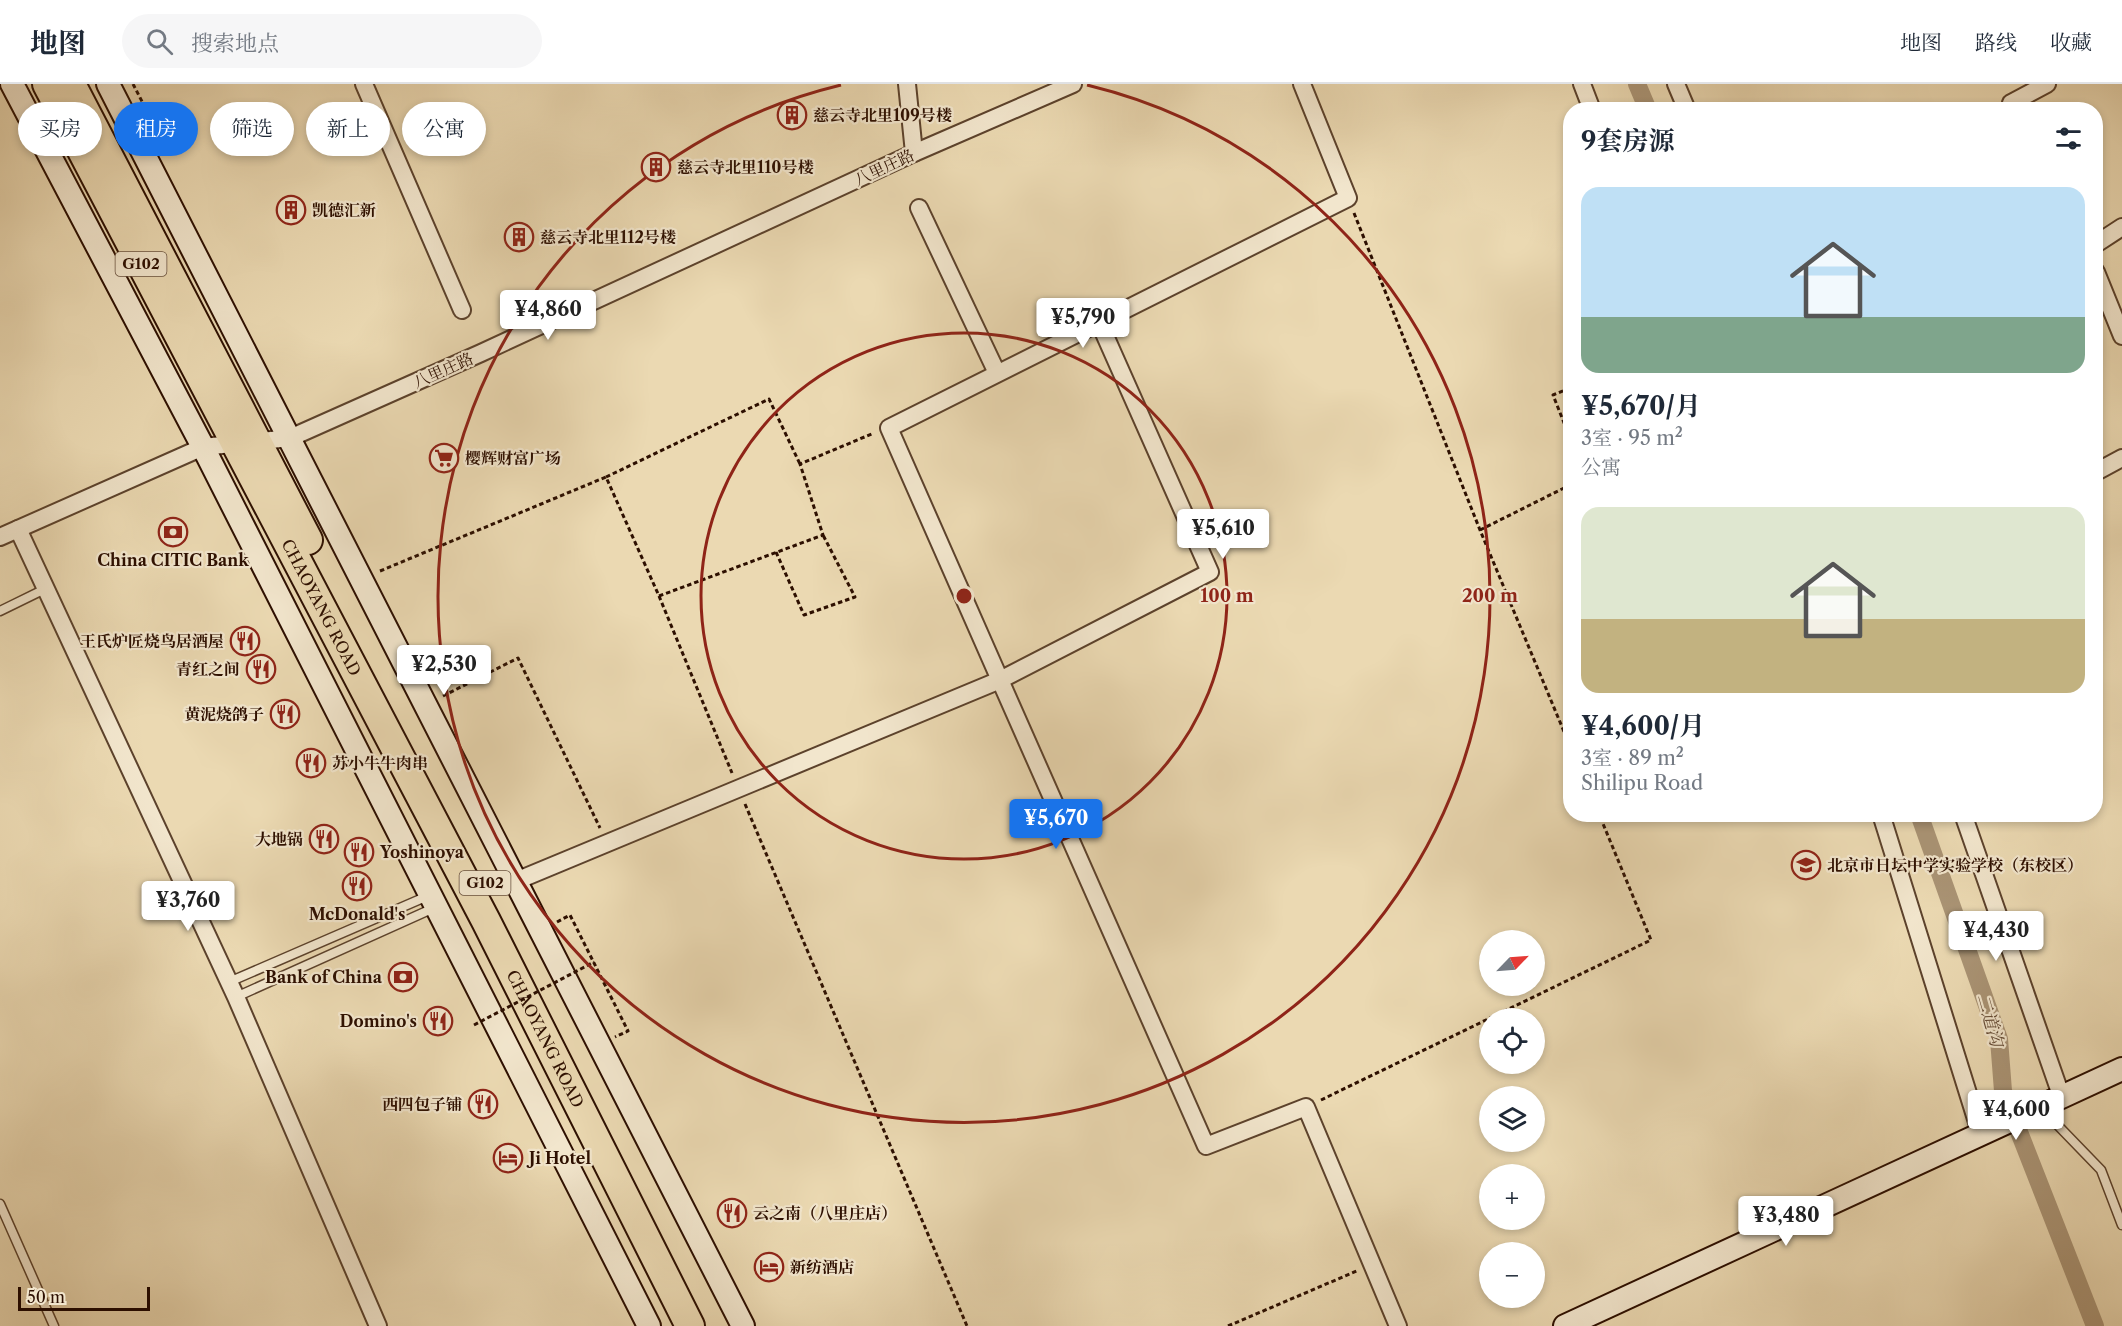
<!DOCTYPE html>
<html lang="zh">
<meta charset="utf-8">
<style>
:root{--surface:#fff;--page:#f6f6f7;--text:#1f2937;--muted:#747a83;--line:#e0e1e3;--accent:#1a73e8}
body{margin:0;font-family:"Libre Caslon Text","Noto Serif SC",serif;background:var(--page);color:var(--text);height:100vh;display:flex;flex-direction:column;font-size:22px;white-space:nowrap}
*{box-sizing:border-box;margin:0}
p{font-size:20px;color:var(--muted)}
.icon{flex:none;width:33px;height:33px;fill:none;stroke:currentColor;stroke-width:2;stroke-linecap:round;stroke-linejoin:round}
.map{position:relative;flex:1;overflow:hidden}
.drawer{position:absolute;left:1563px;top:18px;width:540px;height:720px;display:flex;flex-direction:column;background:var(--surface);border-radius:24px;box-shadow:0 3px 9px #0003}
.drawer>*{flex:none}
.top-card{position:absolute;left:18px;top:18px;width:570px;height:54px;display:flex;gap:12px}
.needle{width:39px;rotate:65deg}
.controls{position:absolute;left:1479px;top:846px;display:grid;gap:12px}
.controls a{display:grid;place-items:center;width:66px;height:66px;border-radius:50%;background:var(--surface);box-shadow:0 3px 9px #0003;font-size:30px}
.scale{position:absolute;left:18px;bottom:15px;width:132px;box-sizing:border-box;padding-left:6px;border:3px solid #2d0f00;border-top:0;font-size:16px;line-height:21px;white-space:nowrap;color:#2d0f00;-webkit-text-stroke:4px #f2e6cd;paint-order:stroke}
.price{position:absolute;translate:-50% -51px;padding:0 14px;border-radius:6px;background:#fff;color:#222;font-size:20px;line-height:39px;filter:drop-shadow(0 2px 3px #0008)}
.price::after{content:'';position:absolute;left:50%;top:36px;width:18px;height:14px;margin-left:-9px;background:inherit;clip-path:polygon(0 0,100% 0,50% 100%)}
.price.current{background:var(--accent);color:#fff}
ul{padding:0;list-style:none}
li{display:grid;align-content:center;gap:12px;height:318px;padding:0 18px}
li span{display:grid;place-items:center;height:186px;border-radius:18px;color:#555}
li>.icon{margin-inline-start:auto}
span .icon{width:108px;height:108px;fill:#fffc;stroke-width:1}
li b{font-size:26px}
h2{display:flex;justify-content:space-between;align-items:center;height:72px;padding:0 18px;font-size:26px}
.chip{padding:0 21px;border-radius:27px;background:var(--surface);box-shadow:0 3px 9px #0003;font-size:21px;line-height:54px}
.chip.current{background:var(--accent);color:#fff}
header{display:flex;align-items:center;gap:36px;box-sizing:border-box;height:84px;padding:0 30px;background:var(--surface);border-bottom:2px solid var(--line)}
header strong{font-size:28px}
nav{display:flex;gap:33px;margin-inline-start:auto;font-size:21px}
.search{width:420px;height:54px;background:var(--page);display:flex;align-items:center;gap:15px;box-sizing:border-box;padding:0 21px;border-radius:33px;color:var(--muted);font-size:22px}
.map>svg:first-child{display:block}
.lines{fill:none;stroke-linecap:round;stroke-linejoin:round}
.canal{stroke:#aa9475;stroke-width:18}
.lane-casing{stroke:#5c422c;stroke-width:11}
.street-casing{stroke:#5c422c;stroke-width:20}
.secondary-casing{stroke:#2d0f00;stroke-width:26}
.highway-casing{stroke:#2d0f00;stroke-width:32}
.path{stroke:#2d0f00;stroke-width:3;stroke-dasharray:4.5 3;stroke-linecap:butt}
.lane{stroke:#f2e6cd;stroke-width:8}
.street{stroke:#f2e6cd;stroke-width:16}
.secondary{stroke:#f2e6cd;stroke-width:22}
.highway{stroke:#ebd9b2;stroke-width:28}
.path-bridge{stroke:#2d0f00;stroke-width:3;stroke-dasharray:4.5 3;stroke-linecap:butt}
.ring{fill:none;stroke:#8f2418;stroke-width:3}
.labels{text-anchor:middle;stroke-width:4.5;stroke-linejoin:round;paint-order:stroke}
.shield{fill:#f2e6cd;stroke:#68503e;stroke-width:1.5}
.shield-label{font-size:15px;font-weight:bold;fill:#2d0f00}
.poi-label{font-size:16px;font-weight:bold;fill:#2d0f00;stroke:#f2e6cd;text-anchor:start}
.street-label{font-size:16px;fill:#2d0f00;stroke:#f2e6cd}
.water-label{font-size:18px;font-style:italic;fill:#654b35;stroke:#f2e6cd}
.centre{fill:#8f2418;stroke:#f2e6cd;stroke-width:3}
.ring-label{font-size:18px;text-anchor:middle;font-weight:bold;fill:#8f2418;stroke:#f2e6cd;stroke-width:4.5;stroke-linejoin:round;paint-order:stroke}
</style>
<header>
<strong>地图</strong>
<div class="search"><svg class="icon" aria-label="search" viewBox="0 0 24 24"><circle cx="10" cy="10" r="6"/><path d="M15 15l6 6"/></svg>搜索地点</div>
<nav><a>地图</a><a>路线</a><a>收藏</a></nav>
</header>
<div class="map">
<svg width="2122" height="1242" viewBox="0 0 2122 1242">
<rect width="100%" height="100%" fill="#ebd9b2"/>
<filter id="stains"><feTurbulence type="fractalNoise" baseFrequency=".00333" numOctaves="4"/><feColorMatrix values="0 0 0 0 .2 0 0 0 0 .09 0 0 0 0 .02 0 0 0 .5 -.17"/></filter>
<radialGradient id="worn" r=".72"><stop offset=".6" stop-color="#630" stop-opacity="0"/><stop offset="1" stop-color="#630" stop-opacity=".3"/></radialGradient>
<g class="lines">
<!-- canal -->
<g class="canal">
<polyline points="1637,0 1648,26"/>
<polyline points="1919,730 1999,955 2003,1007 2095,1242"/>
</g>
<!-- lane casing -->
<g class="lane-casing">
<g id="lane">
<polyline points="0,527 47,504"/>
<polyline points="229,898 430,811"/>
<polyline points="236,913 436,823"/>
<polyline points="2041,1024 2101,1086 2122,1141"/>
<polyline points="0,1120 54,1242"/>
</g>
</g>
<!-- street casing -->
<g class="street-casing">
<g id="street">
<polyline points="364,0 462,226"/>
<polyline points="907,0 914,69"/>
<polyline points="1582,0 1592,26"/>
<polyline points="1676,0 1687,26"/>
<polyline points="2015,26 2011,19 2047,0"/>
<polyline points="919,124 997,289"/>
<polyline points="2096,160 2122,143"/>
<polyline points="2096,188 2122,252"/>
<polyline points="1099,238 1210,488 1000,596 889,344 1348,114 1302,0"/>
<polyline points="2096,388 2122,374"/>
<polyline points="18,445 236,913 378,1242"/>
<polyline points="0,453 203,363 290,354 481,269 914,69 1073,0"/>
<polyline points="1881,730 1981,1051"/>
<polyline points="1963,730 2062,1014"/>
<polyline points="516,797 1000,596 1206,1062 1306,1023 1398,1242"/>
</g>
</g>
<!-- secondary casing -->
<g class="secondary-casing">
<g id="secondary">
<polyline points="12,0 203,363 649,1242"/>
<polyline points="108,0 743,1242"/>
<polyline points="1565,1242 2122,985"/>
</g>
</g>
<!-- highway casing -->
<g class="highway-casing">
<g id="highway">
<path id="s1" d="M47 0 486 837 690 1242"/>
<polyline points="71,0 308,456"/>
</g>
</g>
<!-- path -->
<g class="path">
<polyline points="133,0 162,56"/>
<polyline points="1354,129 1480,446 1570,662"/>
<polyline points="1570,304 1553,311 1570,354"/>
<polyline points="606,393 769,315 800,380"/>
<polyline points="1480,446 1570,401"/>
<polyline points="776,468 804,531 855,513 823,451"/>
<polyline points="380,487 606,393 659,512 732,689"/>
<polyline points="659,512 823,451 800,380 874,349"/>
<polyline points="443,612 518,574 600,744"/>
<polyline points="745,720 967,1242"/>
<polyline points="557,838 570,831 628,947 615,953"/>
<polyline points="1321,1016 1651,856 1599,730"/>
<polyline points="1228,1242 1359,1186"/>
</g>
<!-- lane -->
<use href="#lane" class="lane"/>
<!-- street -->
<use href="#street" class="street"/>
<!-- secondary -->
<use href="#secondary" class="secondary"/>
<!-- highway -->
<use href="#highway" class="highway"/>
<!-- path-bridge -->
<polyline class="path-bridge" points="474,941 594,878"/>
</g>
<!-- distance rings -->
<g class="ring">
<circle cx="964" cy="512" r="263"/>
<path d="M1087 1A526 526 0 1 1 841 1"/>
</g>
<!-- icons -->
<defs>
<g id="building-ring" transform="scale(1.5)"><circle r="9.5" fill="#f2e6cd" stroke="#8f2418" stroke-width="1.5"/><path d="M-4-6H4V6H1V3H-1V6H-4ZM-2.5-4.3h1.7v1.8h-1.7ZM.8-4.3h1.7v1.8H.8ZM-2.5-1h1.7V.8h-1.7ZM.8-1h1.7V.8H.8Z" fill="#8f2418"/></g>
<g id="supermarket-ring" transform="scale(1.5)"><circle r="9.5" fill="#f2e6cd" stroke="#8f2418" stroke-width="1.5"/><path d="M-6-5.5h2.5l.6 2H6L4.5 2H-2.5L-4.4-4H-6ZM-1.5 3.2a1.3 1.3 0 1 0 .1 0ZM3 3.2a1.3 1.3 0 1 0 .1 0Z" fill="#8f2418"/></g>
<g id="bank-ring" transform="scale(1.5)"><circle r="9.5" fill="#f2e6cd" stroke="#8f2418" stroke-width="1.5"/><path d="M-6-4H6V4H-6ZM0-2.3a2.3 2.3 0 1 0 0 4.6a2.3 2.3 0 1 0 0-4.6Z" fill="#8f2418"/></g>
<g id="restaurant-ring" transform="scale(1.5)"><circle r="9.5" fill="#f2e6cd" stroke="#8f2418" stroke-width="1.5"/><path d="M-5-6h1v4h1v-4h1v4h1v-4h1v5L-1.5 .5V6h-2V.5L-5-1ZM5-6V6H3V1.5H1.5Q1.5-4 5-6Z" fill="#8f2418"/></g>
<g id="school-ring" transform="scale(1.5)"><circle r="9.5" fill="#f2e6cd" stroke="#8f2418" stroke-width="1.5"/><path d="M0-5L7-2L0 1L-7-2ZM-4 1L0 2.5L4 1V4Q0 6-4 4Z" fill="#8f2418"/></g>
<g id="hotel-ring" transform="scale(1.5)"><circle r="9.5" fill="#f2e6cd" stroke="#8f2418" stroke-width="1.5"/><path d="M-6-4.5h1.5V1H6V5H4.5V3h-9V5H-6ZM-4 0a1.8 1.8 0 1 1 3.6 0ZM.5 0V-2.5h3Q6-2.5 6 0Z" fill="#8f2418"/></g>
</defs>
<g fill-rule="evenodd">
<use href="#building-ring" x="792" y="31"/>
<use href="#building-ring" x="656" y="83"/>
<use href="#building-ring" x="291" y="126"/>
<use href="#building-ring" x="519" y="153"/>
<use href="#supermarket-ring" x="444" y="374"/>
<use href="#bank-ring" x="173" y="448"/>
<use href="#restaurant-ring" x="245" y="557"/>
<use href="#restaurant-ring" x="261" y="585"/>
<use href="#restaurant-ring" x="285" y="630"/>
<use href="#restaurant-ring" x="311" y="679"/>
<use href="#restaurant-ring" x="324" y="755"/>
<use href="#restaurant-ring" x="359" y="768"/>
<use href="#school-ring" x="1806" y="781"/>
<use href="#restaurant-ring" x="357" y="802"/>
<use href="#bank-ring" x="403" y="893"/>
<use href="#restaurant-ring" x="438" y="937"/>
<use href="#restaurant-ring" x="483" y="1020"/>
<use href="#hotel-ring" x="508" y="1074"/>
<use href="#restaurant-ring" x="732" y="1129"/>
<use href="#hotel-ring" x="769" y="1183"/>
</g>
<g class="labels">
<!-- shield labels -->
<g class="shield">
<rect x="115.5" y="168" width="51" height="24" rx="4.5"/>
<rect x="459.5" y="787" width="51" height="24" rx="4.5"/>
</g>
<g class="shield-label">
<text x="141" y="185">G102</text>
<text x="485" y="804">G102</text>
</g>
<!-- poi labels -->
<g class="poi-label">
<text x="813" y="37">慈云寺北里109号楼</text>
<text x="677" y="89">慈云寺北里110号楼</text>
<text x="312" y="132">凯德汇新</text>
<text x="540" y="159">慈云寺北里112号楼</text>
<text x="465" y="380">樱辉财富广场</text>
<text x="173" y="482" text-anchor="middle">China CITIC Bank</text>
<text x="224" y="563" text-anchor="end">王氏炉匠烧鸟居酒屋</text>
<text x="240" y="591" text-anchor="end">青红之间</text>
<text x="264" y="636" text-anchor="end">黄泥烧鸽子</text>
<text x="332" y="685">苏小牛牛肉串</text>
<text x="303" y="761" text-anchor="end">大地锅</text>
<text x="380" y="774">Yoshinoya</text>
<text x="1827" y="787">北京市日坛中学实验学校（东校区）</text>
<text x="357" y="836" text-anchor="middle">McDonald's</text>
<text x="382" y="899" text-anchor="end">Bank of China</text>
<text x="417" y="943" text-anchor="end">Domino's</text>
<text x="462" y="1026" text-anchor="end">西四包子铺</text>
<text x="529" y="1080">Ji Hotel</text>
<text x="753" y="1135">云之南（八里庄店）</text>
<text x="790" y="1189">新纺酒店</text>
</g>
<!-- street labels -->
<g class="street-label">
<text transform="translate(884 83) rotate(-25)" y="6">八里庄路</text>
<text transform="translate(443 286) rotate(-24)" y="6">八里庄路</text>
<text dy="6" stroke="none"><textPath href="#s1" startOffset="591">CHAOYANG ROAD</textPath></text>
<text dy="6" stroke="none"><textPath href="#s1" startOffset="1077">CHAOYANG ROAD</textPath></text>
</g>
<!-- water labels -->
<g class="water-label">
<text transform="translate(1990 936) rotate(74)" y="6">二道沟</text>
</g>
</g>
<circle cx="964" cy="512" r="9" class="centre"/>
<g class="ring-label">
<text x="1227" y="518">100 m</text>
<text x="1490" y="518">200 m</text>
</g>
<rect width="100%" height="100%" filter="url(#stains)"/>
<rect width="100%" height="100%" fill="url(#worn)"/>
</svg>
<div class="controls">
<a><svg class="needle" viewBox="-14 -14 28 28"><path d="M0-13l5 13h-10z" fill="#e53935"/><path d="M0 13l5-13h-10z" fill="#747a83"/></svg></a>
<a><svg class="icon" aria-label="locate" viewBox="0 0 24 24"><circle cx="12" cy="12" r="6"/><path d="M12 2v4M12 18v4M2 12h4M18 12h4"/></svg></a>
<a><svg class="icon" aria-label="layers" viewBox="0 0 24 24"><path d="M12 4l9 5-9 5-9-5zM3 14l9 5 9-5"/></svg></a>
<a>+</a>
<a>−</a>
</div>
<div class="scale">50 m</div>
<b class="price" style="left:548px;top:257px">¥4,860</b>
<b class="price" style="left:1083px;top:265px">¥5,790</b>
<b class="price" style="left:1223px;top:476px">¥5,610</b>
<b class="price" style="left:444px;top:612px">¥2,530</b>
<b class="price current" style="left:1056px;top:766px">¥5,670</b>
<b class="price" style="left:188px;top:848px">¥3,760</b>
<b class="price" style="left:1996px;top:878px">¥4,430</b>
<b class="price" style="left:2016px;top:1057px">¥4,600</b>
<b class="price" style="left:1786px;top:1163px">¥3,480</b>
<div class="top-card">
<a class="chip">买房</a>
<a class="chip current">租房</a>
<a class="chip">筛选</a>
<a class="chip">新上</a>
<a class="chip">公寓</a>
</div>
<section class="drawer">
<h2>9套房源<svg class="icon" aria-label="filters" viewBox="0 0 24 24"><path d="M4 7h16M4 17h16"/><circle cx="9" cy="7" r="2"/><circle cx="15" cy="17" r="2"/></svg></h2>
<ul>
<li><span style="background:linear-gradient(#bfe0f5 70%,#7fa58c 0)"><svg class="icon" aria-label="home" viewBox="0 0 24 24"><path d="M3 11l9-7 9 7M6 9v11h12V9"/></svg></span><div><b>¥5,670/月</b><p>3室 · 95 m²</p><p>公寓</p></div></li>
<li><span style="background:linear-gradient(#dfe7d0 60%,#c2b280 0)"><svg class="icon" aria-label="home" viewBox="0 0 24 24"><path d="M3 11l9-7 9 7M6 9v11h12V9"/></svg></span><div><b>¥4,600/月</b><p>3室 · 89 m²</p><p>Shilipu Road</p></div></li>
</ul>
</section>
</div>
